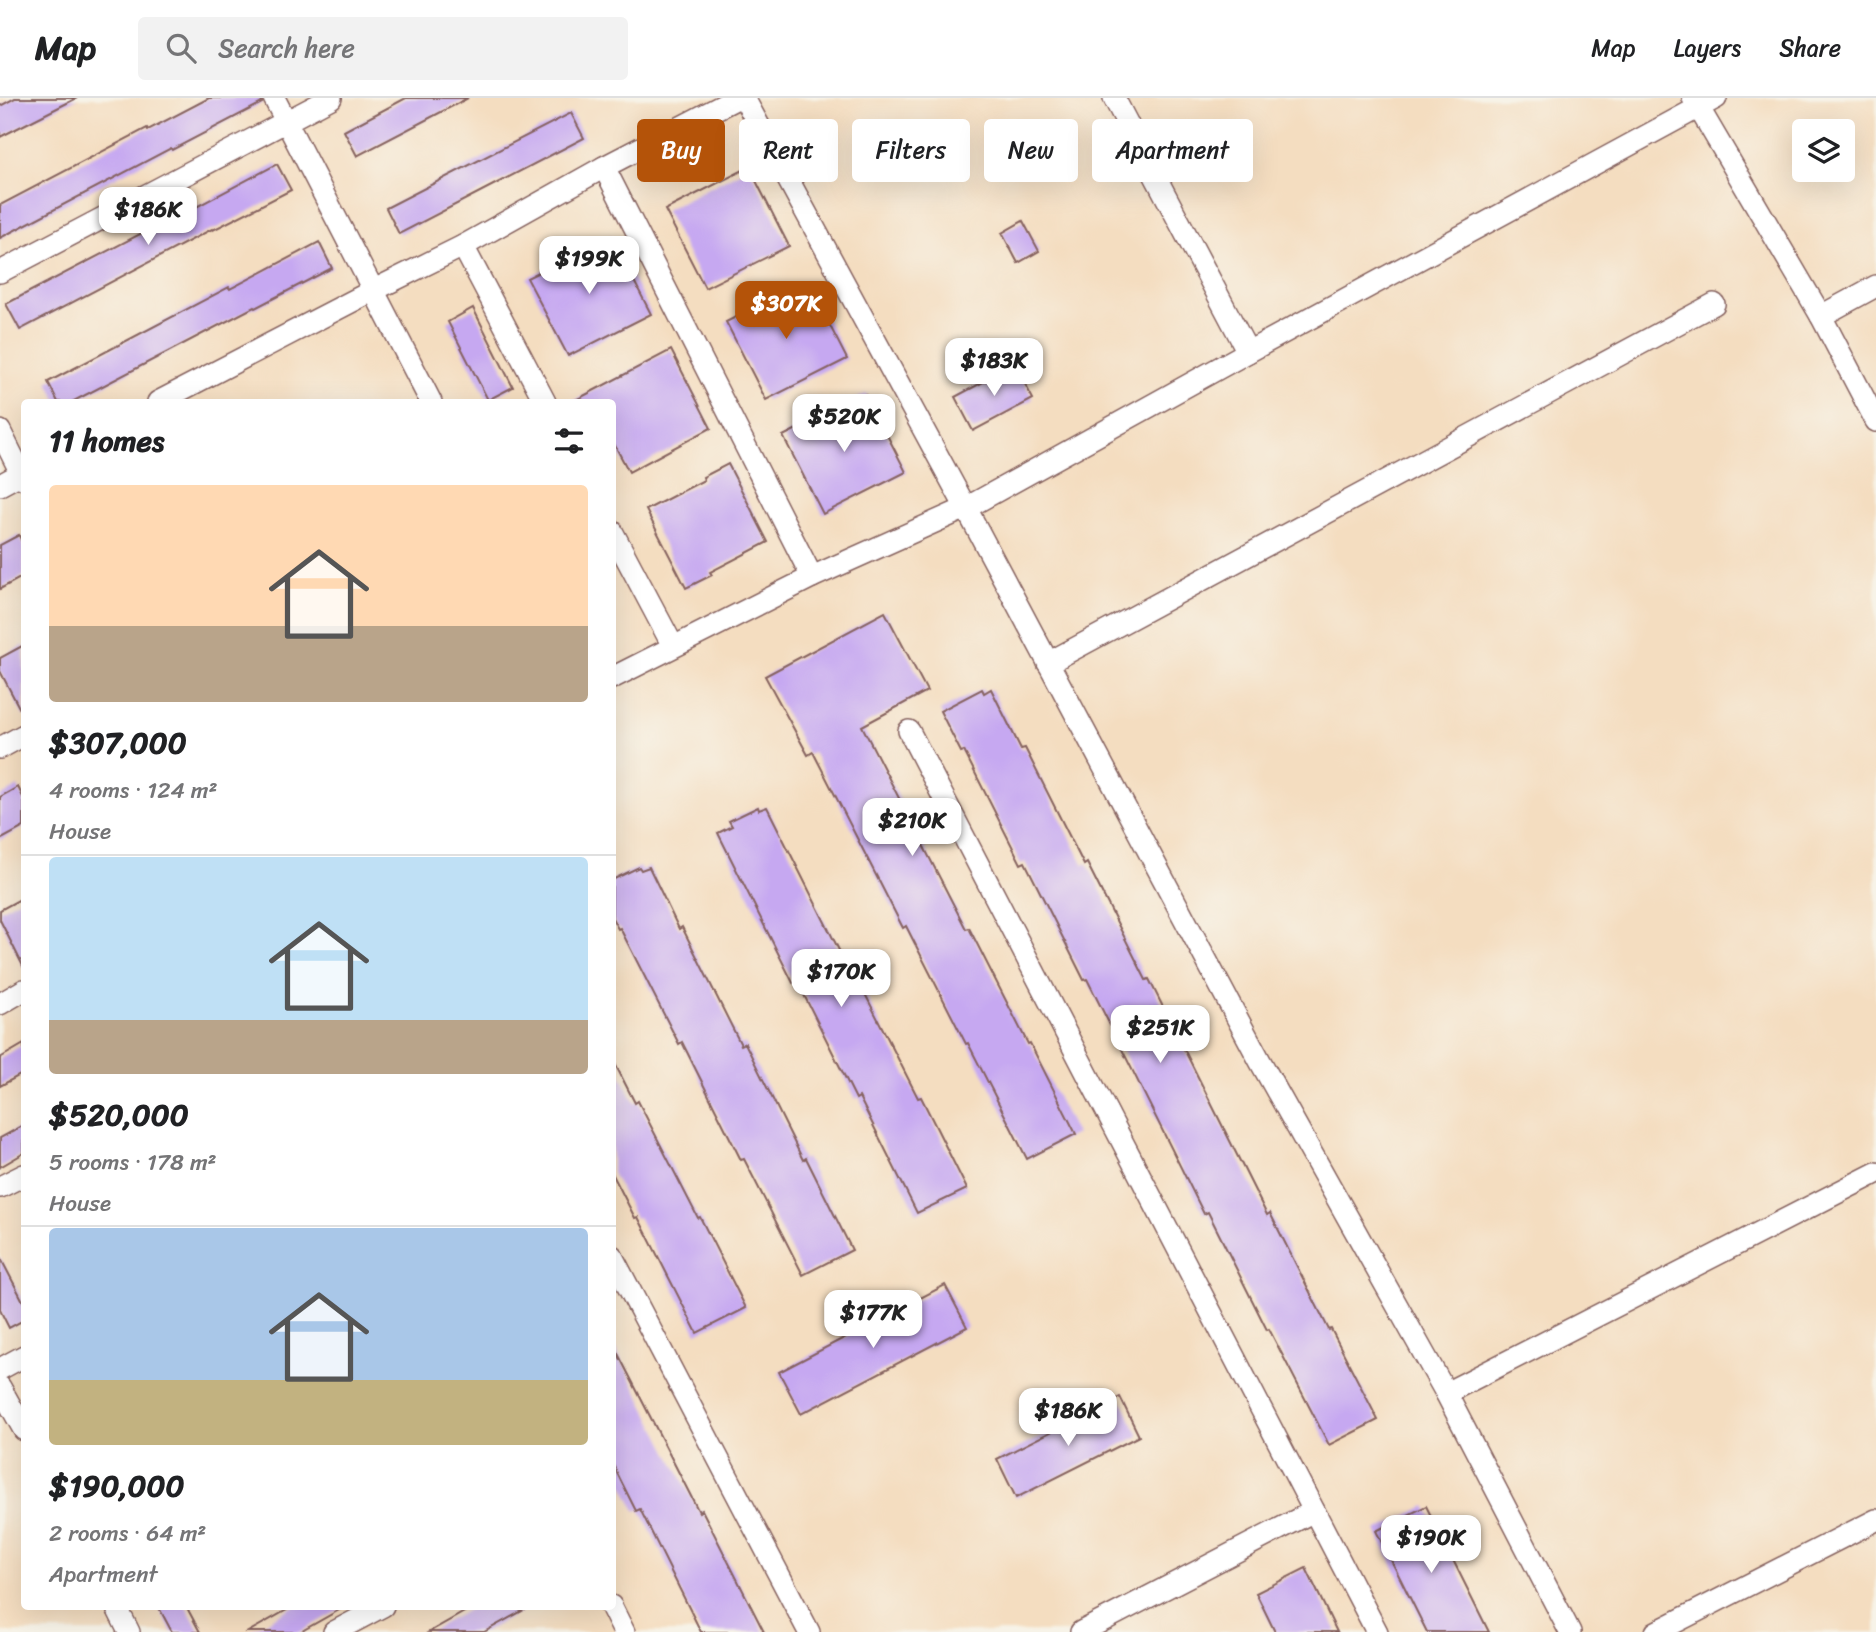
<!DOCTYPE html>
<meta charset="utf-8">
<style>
:root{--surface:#fff;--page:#f2f2f2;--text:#202124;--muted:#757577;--line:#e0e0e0;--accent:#b45309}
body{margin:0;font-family:Sriracha,sans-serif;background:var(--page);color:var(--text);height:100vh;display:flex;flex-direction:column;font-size:26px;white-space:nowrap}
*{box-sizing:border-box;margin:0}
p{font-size:23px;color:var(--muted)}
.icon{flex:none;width:38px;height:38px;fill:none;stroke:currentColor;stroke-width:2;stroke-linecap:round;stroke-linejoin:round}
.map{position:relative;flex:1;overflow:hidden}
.details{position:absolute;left:21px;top:301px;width:595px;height:1211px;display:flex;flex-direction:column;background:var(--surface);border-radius:7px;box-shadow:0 7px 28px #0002}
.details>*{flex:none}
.guide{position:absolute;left:637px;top:21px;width:665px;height:63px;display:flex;gap:14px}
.fabs{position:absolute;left:1792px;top:21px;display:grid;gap:14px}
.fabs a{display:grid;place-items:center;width:63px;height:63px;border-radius:7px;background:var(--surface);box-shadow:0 7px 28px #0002;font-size:35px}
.price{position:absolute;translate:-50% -60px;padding:0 16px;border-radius:14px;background:#fff;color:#222;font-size:23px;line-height:46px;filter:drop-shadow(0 2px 4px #0008)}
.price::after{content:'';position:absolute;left:50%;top:42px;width:21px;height:16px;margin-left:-10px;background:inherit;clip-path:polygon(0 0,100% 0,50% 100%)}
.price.on{background:var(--accent);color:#fff}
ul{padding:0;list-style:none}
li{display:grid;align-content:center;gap:14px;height:371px;padding:0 28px}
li+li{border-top:2px solid var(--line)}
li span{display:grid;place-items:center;height:217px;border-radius:7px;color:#555}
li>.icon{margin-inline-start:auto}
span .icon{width:126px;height:126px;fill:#fffc;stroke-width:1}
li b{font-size:30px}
h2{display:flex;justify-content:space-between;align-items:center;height:84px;padding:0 28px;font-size:30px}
.chip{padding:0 24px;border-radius:7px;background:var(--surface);box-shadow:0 7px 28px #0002;font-size:24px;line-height:63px}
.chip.on{background:var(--accent);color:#fff}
header{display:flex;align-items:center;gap:42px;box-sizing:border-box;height:98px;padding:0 35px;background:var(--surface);border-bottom:2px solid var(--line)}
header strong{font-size:33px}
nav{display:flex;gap:38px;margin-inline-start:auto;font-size:24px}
.search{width:490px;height:63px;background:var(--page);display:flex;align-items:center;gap:18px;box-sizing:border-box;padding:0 24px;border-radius:7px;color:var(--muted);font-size:26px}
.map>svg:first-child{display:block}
.building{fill:#c6a8f1}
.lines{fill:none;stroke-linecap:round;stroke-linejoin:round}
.street-casing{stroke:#86625f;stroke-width:24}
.street{stroke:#fff;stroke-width:21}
</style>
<header>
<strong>Map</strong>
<div class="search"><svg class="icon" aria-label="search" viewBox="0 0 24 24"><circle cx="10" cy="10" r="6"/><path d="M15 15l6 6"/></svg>Search here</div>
<nav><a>Map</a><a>Layers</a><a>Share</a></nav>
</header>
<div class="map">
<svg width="1876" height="1534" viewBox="0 0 1876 1534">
<rect width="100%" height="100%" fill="#f7f3e8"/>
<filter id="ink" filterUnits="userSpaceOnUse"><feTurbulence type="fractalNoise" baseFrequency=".0143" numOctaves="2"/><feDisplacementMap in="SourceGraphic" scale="14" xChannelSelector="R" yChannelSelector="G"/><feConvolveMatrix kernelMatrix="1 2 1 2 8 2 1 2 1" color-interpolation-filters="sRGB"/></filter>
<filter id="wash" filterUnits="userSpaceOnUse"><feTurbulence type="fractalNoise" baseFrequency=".00686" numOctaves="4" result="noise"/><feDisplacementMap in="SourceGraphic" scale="28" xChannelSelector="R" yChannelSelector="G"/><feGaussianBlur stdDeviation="1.57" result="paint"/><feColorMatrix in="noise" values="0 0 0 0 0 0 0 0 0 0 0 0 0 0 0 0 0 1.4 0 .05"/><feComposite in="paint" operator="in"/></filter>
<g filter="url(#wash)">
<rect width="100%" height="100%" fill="#f4ddc0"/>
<g id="blocks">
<!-- building -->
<g class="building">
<polygon points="15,0 77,0 0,39 0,8"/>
<polygon points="209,0 261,0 262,5 172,52 171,50 0,140 0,107 147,30 148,32"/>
<polygon points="406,0 468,0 357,58 344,33"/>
<polygon points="571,15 584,40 399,136 386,110"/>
<polygon points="277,66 291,92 213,132 212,131 20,232 6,206 188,111 189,113"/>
<polygon points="749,69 789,148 705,190 665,112"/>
<polygon points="1023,123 1039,153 1018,165 1002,135"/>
<polygon points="611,138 651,216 568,258 527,180"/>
<polygon points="319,144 332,170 255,210 254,209 72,304 58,304 48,284 229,189 230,191"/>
<polygon points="807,183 847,261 766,302 726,224"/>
<polygon points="473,210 513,289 488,302 448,224"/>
<polygon points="671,252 711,330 629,374 612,342 612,304 572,304"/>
<polygon points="1015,267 1033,301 973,333 955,299"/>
<polygon points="866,296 906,374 823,416 783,338"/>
<polygon points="728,366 768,444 710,474 712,477 686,490 646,412 704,382 703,379"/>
<polygon points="19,437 24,448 24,478 0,491 0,447"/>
<polygon points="885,514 927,593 862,628 966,831 969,830 1028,946 1030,945 1076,1036 1027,1061 968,945 966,946 906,828 903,830 813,654 808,657 765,578"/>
<polygon points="24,547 24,619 0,573 0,560"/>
<polygon points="982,591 984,595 991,591 1021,651 1025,650 1084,767 1087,765 1146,882 1149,881 1267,1117 1270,1115 1329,1232 1331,1231 1378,1322 1329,1347 1269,1231 1267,1232 1208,1114 1204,1116 1087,881 1084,882 1025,764 1021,766 964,653 961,654 940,613"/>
<polygon points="18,689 24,701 24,729 0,742 0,699"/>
<polygon points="758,709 759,712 767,709 856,886 859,884 918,1000 921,999 967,1091 917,1115 859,999 856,1001 797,883 793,885 718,735 732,728 729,723"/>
<polygon points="639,769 641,772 649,769 679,831 682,829 741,947 745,945 803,1062 806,1060 852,1152 803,1177 744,1061 741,1062 682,944 679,946 620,830 618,831 612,820 612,782"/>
<polygon points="24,799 24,870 0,822 0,812"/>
<polygon points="24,946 24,975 0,988 0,960"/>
<polygon points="612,960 635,1005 638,1003 698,1120 700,1119 746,1210 697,1235 638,1119 635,1120 612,1075"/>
<polygon points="24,1027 24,1055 0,1069 0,1040"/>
<polygon points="0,1159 24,1205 24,1222 9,1230 0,1212"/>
<polygon points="945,1187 967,1229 801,1316 779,1274"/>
<polygon points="612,1244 699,1414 702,1412 764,1534 701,1534 640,1411 636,1413 612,1365"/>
<polygon points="1120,1299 1139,1338 1016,1400 997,1361"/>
<polygon points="1426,1408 1489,1534 1427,1534 1395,1470 1376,1433"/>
<polygon points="1306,1470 1337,1534 1275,1534 1256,1495"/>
<polygon points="158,1508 186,1508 200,1534 172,1534"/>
<polygon points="294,1508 346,1508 300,1534 248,1534"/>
<polygon points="475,1508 531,1508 484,1534 429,1534"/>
</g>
</g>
</g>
<g filter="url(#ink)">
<use href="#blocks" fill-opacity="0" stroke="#86625f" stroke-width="2"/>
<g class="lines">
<!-- street casing -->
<g class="street-casing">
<g id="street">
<polyline points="274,0 431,304"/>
<polyline points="744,0 966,410 1260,963 1446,1295 1570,1534"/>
<polyline points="1114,0 1248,254"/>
<polyline points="1693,0 1821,218 1876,323"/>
<polyline points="604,69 812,479"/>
<polyline points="463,148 545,304"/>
<polyline points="0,174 331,0"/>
<polyline points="1821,218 1876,188"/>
<polyline points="158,304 372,193 463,148 604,69 737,0"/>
<polyline points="0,333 24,381"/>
<polyline points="0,387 24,374"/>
<polyline points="612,433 673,548"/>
<polyline points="1048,565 1714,206"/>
<polyline points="612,580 812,479 966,410 1248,254 1716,0"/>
<polyline points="909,633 1377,1534"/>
<polyline points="0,650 24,637"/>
<polyline points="0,906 24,892"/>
<polyline points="0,1089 24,1077"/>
<polyline points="612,1158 809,1534"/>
<polyline points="0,1271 24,1258"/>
<polyline points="0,1289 24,1332"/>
<polyline points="1446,1295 1876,1075"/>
<polyline points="116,1508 129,1534"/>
<polyline points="611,1508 624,1534"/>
<polyline points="334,1534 383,1508"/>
<polyline points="1081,1534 1314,1413"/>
<polyline points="1656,1534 1876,1422"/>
</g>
</g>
<!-- street -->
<use href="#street" class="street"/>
</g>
</g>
</svg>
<div class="fabs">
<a><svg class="icon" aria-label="layers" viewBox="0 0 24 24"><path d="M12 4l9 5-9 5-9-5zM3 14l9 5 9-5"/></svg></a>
</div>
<b class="price" style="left:148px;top:149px">$186K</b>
<b class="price" style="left:589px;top:198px">$199K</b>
<b class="price on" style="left:786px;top:243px">$307K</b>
<b class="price" style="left:994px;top:300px">$183K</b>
<b class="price" style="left:844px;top:356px">$520K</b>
<b class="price" style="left:912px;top:760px">$210K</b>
<b class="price" style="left:841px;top:911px">$170K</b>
<b class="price" style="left:1160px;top:967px">$251K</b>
<b class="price" style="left:873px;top:1252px">$177K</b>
<b class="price" style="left:1068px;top:1350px">$186K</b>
<b class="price" style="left:1431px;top:1477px">$190K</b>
<div class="guide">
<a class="chip on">Buy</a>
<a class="chip">Rent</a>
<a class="chip">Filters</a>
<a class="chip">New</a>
<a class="chip">Apartment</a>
</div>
<section class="details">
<h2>11 homes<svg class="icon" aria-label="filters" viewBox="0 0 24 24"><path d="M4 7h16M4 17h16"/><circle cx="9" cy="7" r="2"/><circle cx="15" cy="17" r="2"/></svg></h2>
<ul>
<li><span style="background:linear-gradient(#ffd9b3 65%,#b9a48a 0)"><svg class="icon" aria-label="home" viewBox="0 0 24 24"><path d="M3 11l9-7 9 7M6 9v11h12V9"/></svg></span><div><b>$307,000</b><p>4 rooms · 124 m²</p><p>House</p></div></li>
<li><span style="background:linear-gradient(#bfe0f5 75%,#b9a48a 0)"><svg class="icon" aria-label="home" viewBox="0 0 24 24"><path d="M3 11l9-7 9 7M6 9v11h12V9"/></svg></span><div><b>$520,000</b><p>5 rooms · 178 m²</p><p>House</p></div></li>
<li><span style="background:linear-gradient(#a9c7e8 70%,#c2b280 0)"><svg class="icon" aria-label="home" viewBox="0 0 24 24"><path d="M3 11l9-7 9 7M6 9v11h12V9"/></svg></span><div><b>$190,000</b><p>2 rooms · 64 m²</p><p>Apartment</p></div></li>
</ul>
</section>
</div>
